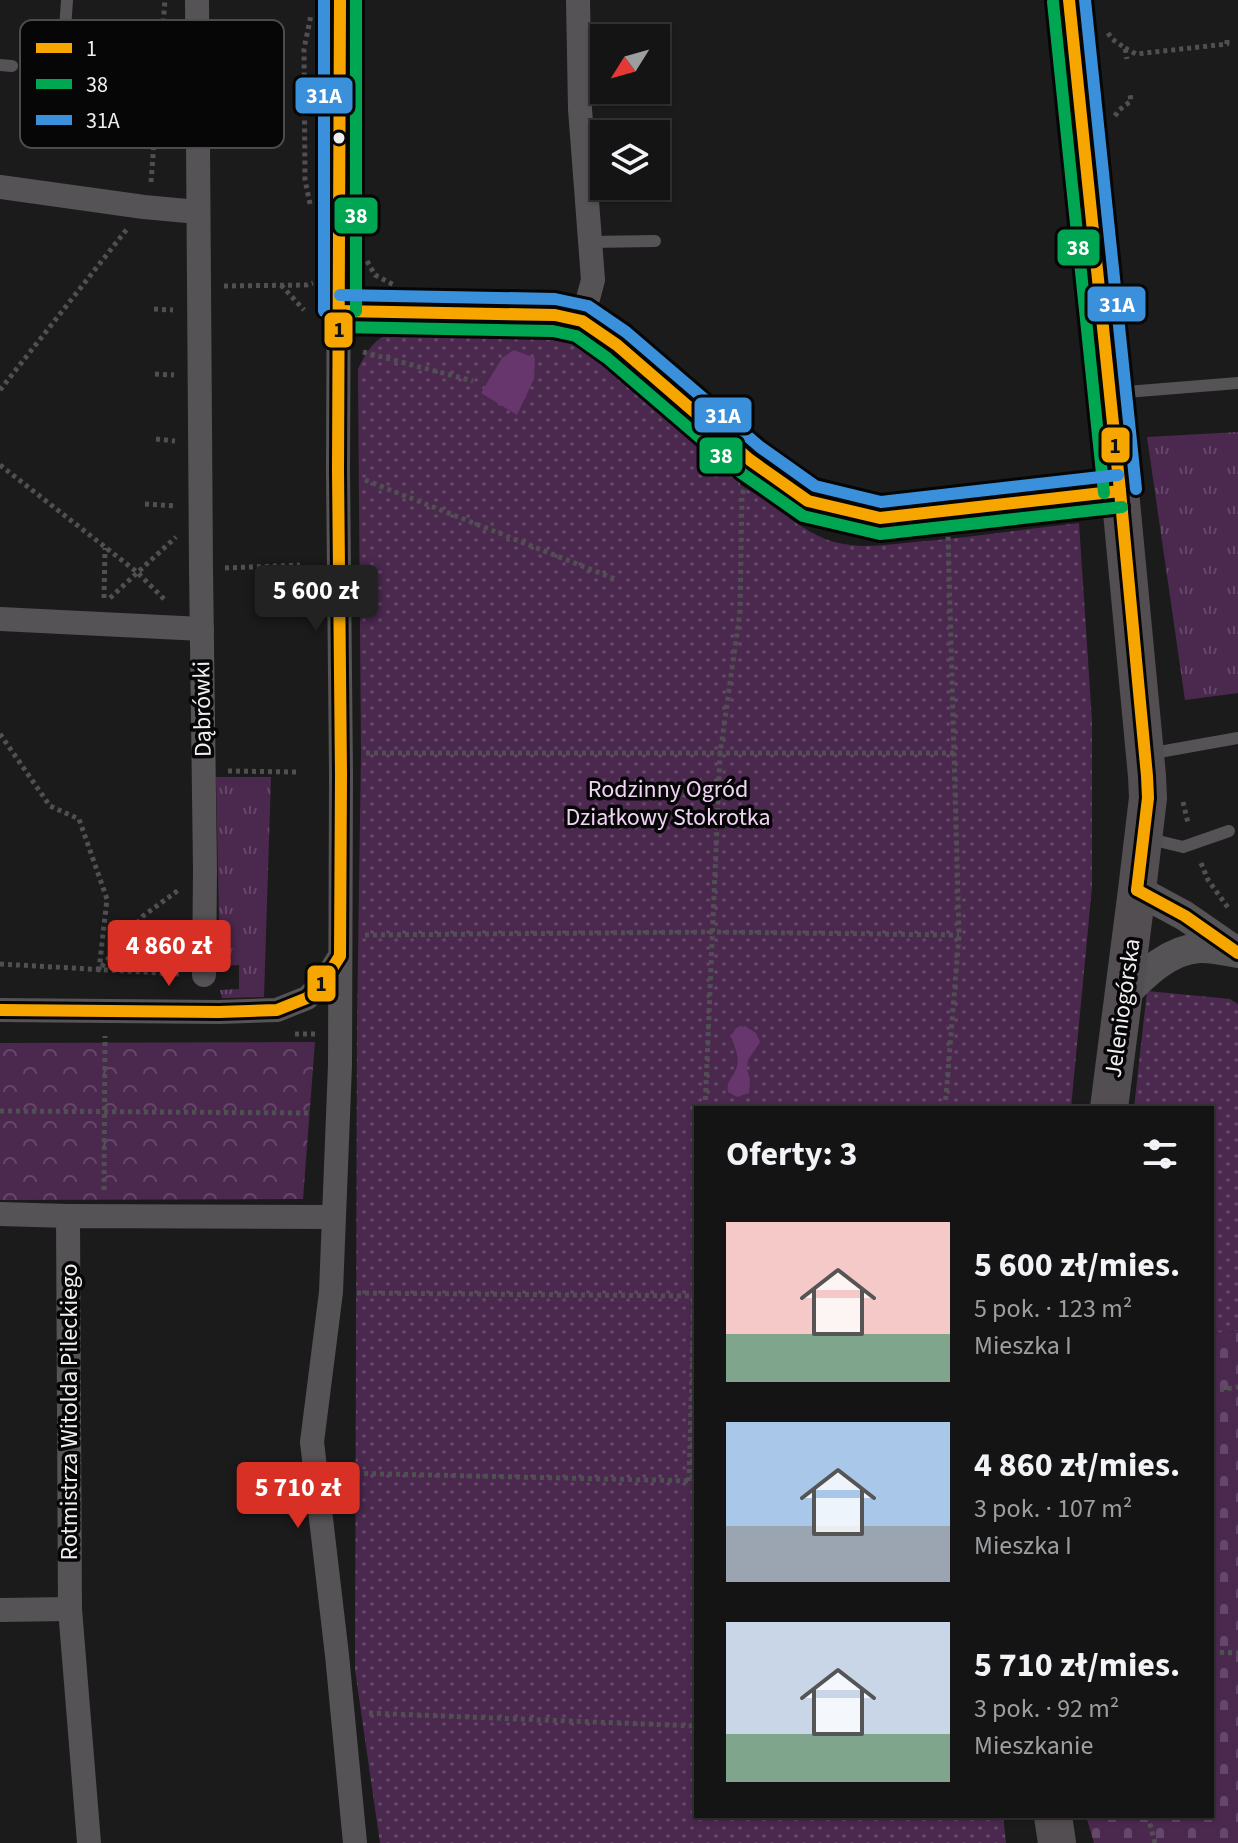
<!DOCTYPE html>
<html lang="pl">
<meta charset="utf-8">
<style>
:root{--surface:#151415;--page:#1e1d1e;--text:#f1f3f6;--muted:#9d9ea0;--line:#343334;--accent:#d93025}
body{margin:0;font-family:"Source Sans 3",sans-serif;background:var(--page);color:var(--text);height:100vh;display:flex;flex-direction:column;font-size:30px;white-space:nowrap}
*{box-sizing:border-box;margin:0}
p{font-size:26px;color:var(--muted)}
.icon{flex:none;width:44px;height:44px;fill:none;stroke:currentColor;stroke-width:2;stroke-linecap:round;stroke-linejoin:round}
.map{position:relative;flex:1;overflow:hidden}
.sheet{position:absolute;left:694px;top:1106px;width:520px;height:712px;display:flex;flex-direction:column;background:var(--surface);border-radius:0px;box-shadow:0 2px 6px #0004,0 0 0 2px var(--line)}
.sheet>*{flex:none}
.needle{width:52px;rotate:233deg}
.tools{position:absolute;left:590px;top:24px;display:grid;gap:16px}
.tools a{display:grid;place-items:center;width:80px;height:80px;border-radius:0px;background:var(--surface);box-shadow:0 2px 6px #0004,0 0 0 2px var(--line);font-size:40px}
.price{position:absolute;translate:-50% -68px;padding:0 18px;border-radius:8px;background:var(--accent);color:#fff;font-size:26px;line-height:52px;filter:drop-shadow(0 2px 4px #0008)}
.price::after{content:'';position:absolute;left:50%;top:48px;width:24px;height:18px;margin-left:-12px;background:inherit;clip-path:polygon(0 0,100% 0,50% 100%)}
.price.active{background:#222;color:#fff}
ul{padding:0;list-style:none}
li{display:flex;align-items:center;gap:24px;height:200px;padding:0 32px}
li span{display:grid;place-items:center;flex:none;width:224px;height:160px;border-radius:0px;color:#555}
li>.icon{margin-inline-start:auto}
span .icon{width:96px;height:96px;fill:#fffc;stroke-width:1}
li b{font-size:34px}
h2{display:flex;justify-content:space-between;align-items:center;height:96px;padding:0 32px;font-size:34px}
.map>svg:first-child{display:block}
.grass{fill:url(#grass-tufts)}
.cemetery{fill:url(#cemetery-stones)}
.park{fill:url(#park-crowns)}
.garden{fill:url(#garden-dots)}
.water{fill:#66366c}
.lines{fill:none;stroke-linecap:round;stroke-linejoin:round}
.path{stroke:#504f51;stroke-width:5;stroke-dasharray:4 4;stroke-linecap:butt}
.service{stroke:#555355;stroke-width:12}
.minor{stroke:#555355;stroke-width:24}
.tertiary{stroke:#555355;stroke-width:30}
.primary{stroke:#524e52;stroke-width:38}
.bus-1-casing{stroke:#070607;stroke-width:18}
.bus-2-casing{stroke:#070607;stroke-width:18}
.bus-3-casing{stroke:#070607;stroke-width:18}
.bus-1{stroke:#f7a600;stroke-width:12}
.bus-2{stroke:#00a651;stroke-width:12}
.bus-3{stroke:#3a90db;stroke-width:12}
.bus-dot{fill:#f0eef1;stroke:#070607;stroke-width:3}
.labels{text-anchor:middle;stroke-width:7;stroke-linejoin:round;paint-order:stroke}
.street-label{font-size:24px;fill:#f0eef1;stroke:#070607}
.park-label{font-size:24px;fill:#f1d3f5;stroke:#070607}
.key{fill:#070607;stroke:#4d4c4d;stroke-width:2}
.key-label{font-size:22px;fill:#f0eef1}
.line-badge{stroke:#070607;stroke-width:3}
.badge-label{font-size:22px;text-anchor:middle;font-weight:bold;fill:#fff}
.pale-badge-label{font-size:22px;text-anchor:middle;font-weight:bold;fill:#111}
</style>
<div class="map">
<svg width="1238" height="1843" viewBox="0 0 1238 1843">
<defs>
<pattern id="grass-tufts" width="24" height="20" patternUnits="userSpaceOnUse" patternTransform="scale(2)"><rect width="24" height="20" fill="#4b294f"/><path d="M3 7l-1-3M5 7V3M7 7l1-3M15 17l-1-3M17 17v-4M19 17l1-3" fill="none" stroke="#654869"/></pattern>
<pattern id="cemetery-stones" width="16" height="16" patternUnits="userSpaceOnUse" patternTransform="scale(2)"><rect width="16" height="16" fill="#4b294f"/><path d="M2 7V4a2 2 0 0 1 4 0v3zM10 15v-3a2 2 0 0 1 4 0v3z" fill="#654869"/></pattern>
<pattern id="park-crowns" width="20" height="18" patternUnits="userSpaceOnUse" patternTransform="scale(2)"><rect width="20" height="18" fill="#4b294f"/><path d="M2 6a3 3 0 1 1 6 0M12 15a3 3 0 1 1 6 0" fill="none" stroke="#654869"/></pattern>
<pattern id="garden-dots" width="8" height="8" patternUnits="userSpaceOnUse" patternTransform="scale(2)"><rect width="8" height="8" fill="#4b294f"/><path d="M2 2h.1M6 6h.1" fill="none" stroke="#654869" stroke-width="1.8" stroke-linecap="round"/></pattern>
</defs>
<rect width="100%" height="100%" fill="#1c1b1c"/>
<!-- grass -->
<g class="grass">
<polygon points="1238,432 1238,693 1185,700 1147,437"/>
<polygon points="216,777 271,777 264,997 222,998 220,990 239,989 239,965 220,966"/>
</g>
<!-- cemetery -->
<polygon class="cemetery" points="1238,1331 1238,1843 1094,1843 1086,1816 1212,1816 1212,1333"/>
<!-- park -->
<polygon class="park" points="315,1042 303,1199 0,1200 0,1043"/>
<!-- garden -->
<g class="garden">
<path d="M406 326 551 331 581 341 607 356 741 474 740 485C773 502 798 531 834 542 861 549 887 545 914 542 969 538 1024 529 1079 523L1092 721V887L1071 1108H696V1816H1003L1006 1843H380L355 1670 357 1026 361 753 358 369C371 343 378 336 406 326Z"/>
<polygon points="1147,991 1230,999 1238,1004 1238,1331 1212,1333 1212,1108 1134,1108"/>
</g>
<!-- water -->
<g class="water">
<polygon points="514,350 535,358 534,379 517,415 481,393 502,358"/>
<path d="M745 1026 756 1033 760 1042 748 1060 747 1069 750 1079 749 1093 737 1097 728 1092C726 1081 732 1079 736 1069 741 1059 734 1046 731 1036L736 1028Z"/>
</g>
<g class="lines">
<!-- path -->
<g class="path">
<polyline points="1108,33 1112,39 1125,48 1127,59"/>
<polyline points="1125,48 1136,54 1227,44 1227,38"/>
<polyline points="1115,116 1119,110 1131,101 1130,94"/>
<polyline points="151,182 165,0"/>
<polyline points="310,204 305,180 304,49 311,15"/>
<polyline points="367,261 375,275 394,285"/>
<polyline points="281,285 304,310"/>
<polyline points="224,286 307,285 313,283"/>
<polyline points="154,309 173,310"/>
<polyline points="363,352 473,381"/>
<polyline points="155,374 174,375"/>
<polyline points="0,390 127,229"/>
<polyline points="156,439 175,441"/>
<polyline points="0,465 137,572 166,601"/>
<polyline points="365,480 615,579"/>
<polyline points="145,504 176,506"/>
<polyline points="225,568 300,565"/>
<polyline points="104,598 105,548"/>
<polyline points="110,598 176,537"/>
<polyline points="0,734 50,806 79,819 107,899 99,970 143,916 180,889"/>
<polyline points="366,753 954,753"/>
<polyline points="228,771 296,772"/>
<polyline points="1183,802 1188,823"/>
<polyline points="1201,863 1208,880 1229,909"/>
<polyline points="365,935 712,932 959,935"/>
<polyline points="0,964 179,974"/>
<polyline points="295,1034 317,1034"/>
<polyline points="705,1108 720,754 740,612 742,496 744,488"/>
<polyline points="945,1108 959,935 948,535"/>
<polyline points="0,1111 311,1113"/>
<polyline points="104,1190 105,1036"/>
<polyline points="357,1293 696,1296"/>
<polyline points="1212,1391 1238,1387"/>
<polyline points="340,1473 696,1481"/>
<polyline points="689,1481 694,1296 696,1265"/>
<polyline points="1212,1652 1238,1653"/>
<polyline points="369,1713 696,1726"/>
<polyline points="1148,1816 1155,1843"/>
</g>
<!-- service -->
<g class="service">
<polyline points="0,65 12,66"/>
<polyline points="62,73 67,0"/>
<polyline points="590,242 655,241"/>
<polyline points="1114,393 1238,383"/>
<polyline points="1148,754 1238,738"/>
<polyline points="1146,838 1183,847 1229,831"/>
</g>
<!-- minor -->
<g class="minor">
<polyline points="197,0 201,569 205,870 204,975"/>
<polyline points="340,0 338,470 341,774 340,1065 331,1292 312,1442 337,1655 355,1843"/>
<polyline points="578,0 580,109 593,280 582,321"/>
<polyline points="0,187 144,207 198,212"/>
<polyline points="340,311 555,315 582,321 617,345 750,460 808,501 880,518 1120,491"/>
<polyline points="0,619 202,629"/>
<polyline points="0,1010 219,1012 277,1010 307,998 324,981 340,956"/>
<polyline points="0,1214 68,1216"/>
<polyline points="0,1610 70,1609"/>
<polyline points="89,1843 70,1609 68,1216 334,1217"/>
</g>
<!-- tertiary -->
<g class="tertiary">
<polyline points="1137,890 1185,916 1234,950"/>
<path d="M1123 996C1144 975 1168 950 1199 948 1211 947 1226 951 1238 953"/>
</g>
<!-- primary -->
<g class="primary">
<polyline points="1069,0 1120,491 1147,776 1148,798 1137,890 1109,1108"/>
<polyline points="1053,1816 1057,1843"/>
</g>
<!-- bus-1 casing -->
<g class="bus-1-casing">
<g id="bus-1">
<polyline points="1069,0 1120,491 1147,776 1148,798 1137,890"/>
<polyline points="340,311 555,315 582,321 617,345 750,460 808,501 880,518 1120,491"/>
<polyline points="1137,890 1185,916 1238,953"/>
<polyline points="0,1010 219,1012 277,1010 307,998 324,981 340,956 341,774 338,470 340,0"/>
</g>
</g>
<!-- bus-2 casing -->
<g class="bus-2-casing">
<g id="bus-2">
<polyline points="356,0 356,311"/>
<polyline points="1053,2 1104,493"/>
<polyline points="340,327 553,331 576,336 607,358 740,472 803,516 880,534 1122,507"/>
</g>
</g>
<!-- bus-3 casing -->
<g class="bus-3-casing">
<g id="bus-3">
<polyline points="324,0 324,311"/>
<polyline points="1085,0 1136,489"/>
<polyline points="340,295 555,299 588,306 626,332 760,447 815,486 881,502 1118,475"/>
</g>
</g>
<!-- bus-1 -->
<use href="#bus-1" class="bus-1"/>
<!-- bus-2 -->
<use href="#bus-2" class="bus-2"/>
<!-- bus-3 -->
<use href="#bus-3" class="bus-3"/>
</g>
<!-- markers -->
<circle class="bus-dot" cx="339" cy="138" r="7"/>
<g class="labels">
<!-- street labels -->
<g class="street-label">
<text transform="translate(202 709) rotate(-91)" y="8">Dąbrówki</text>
<text transform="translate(1122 1008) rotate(-82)" y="8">Jeleniogórska</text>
<text transform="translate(69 1412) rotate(-90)" y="8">Rotmistrza Witolda Pileckiego</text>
</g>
<!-- park labels -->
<g class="park-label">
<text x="668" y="797">Rodzinny Ogród<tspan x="668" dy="28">Działkowy Stokrotka</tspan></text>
</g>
</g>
<!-- legend -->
<rect x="20" y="20" width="264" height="128" rx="12" class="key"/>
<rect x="36" y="43" width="36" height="10" fill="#f7a600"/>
<rect x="36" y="79" width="36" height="10" fill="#00a651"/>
<rect x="36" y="115" width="36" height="10" fill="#3a90db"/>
<g class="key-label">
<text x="86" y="56">1</text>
<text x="86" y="92">38</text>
<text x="86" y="128">31A</text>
</g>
<g class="line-badge">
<rect x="294" y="76" width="60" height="39" rx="8" fill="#3a90db"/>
<rect x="333" y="196" width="46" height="39" rx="8" fill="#00a651"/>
<rect x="1056" y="228" width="45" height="39" rx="8" fill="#00a651"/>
<rect x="1086" y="285" width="61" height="38" rx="8" fill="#3a90db"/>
<rect x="323" y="311" width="31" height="38" rx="8" fill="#f7a600"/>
<rect x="693" y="396" width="60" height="38" rx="8" fill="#3a90db"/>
<rect x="1100" y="426" width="31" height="38" rx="8" fill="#f7a600"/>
<rect x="698" y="436" width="46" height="39" rx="8" fill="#00a651"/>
<rect x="306" y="964" width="31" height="39" rx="8" fill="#f7a600"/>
</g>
<g class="badge-label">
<text x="324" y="103">31A</text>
<text x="356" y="223">38</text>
<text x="1078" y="255">38</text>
<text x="1117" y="312">31A</text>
<text x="723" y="423">31A</text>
<text x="721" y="463">38</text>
</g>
<g class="pale-badge-label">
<text x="339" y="337">1</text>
<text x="1115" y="453">1</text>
<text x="321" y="991">1</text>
</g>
</svg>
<div class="tools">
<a><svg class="needle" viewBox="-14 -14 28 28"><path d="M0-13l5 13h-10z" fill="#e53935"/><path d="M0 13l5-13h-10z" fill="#9d9ea0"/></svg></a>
<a><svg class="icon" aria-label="layers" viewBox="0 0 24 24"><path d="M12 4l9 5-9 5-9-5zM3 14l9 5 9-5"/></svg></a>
</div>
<b class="price active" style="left:316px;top:633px">5 600 zł</b>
<b class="price" style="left:169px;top:988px">4 860 zł</b>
<b class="price" style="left:298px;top:1530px">5 710 zł</b>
<section class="sheet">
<h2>Oferty: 3<svg class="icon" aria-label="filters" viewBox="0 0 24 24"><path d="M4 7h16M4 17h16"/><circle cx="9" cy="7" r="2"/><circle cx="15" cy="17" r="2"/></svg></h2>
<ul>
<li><span style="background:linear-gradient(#f6c9c9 70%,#7fa58c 0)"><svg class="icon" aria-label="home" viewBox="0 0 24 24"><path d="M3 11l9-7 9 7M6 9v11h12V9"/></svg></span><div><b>5 600 zł/mies.</b><p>5 pok. · 123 m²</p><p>Mieszka I</p></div></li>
<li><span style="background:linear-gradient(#a9c7e8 65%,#9aa5b1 0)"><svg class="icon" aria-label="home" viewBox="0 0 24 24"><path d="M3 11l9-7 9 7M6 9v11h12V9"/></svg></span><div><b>4 860 zł/mies.</b><p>3 pok. · 107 m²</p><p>Mieszka I</p></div></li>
<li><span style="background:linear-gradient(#c9d6e8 70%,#7fa58c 0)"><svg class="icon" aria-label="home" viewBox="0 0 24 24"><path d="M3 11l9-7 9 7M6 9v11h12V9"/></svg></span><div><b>5 710 zł/mies.</b><p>3 pok. · 92 m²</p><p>Mieszkanie</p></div></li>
</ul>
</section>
</div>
